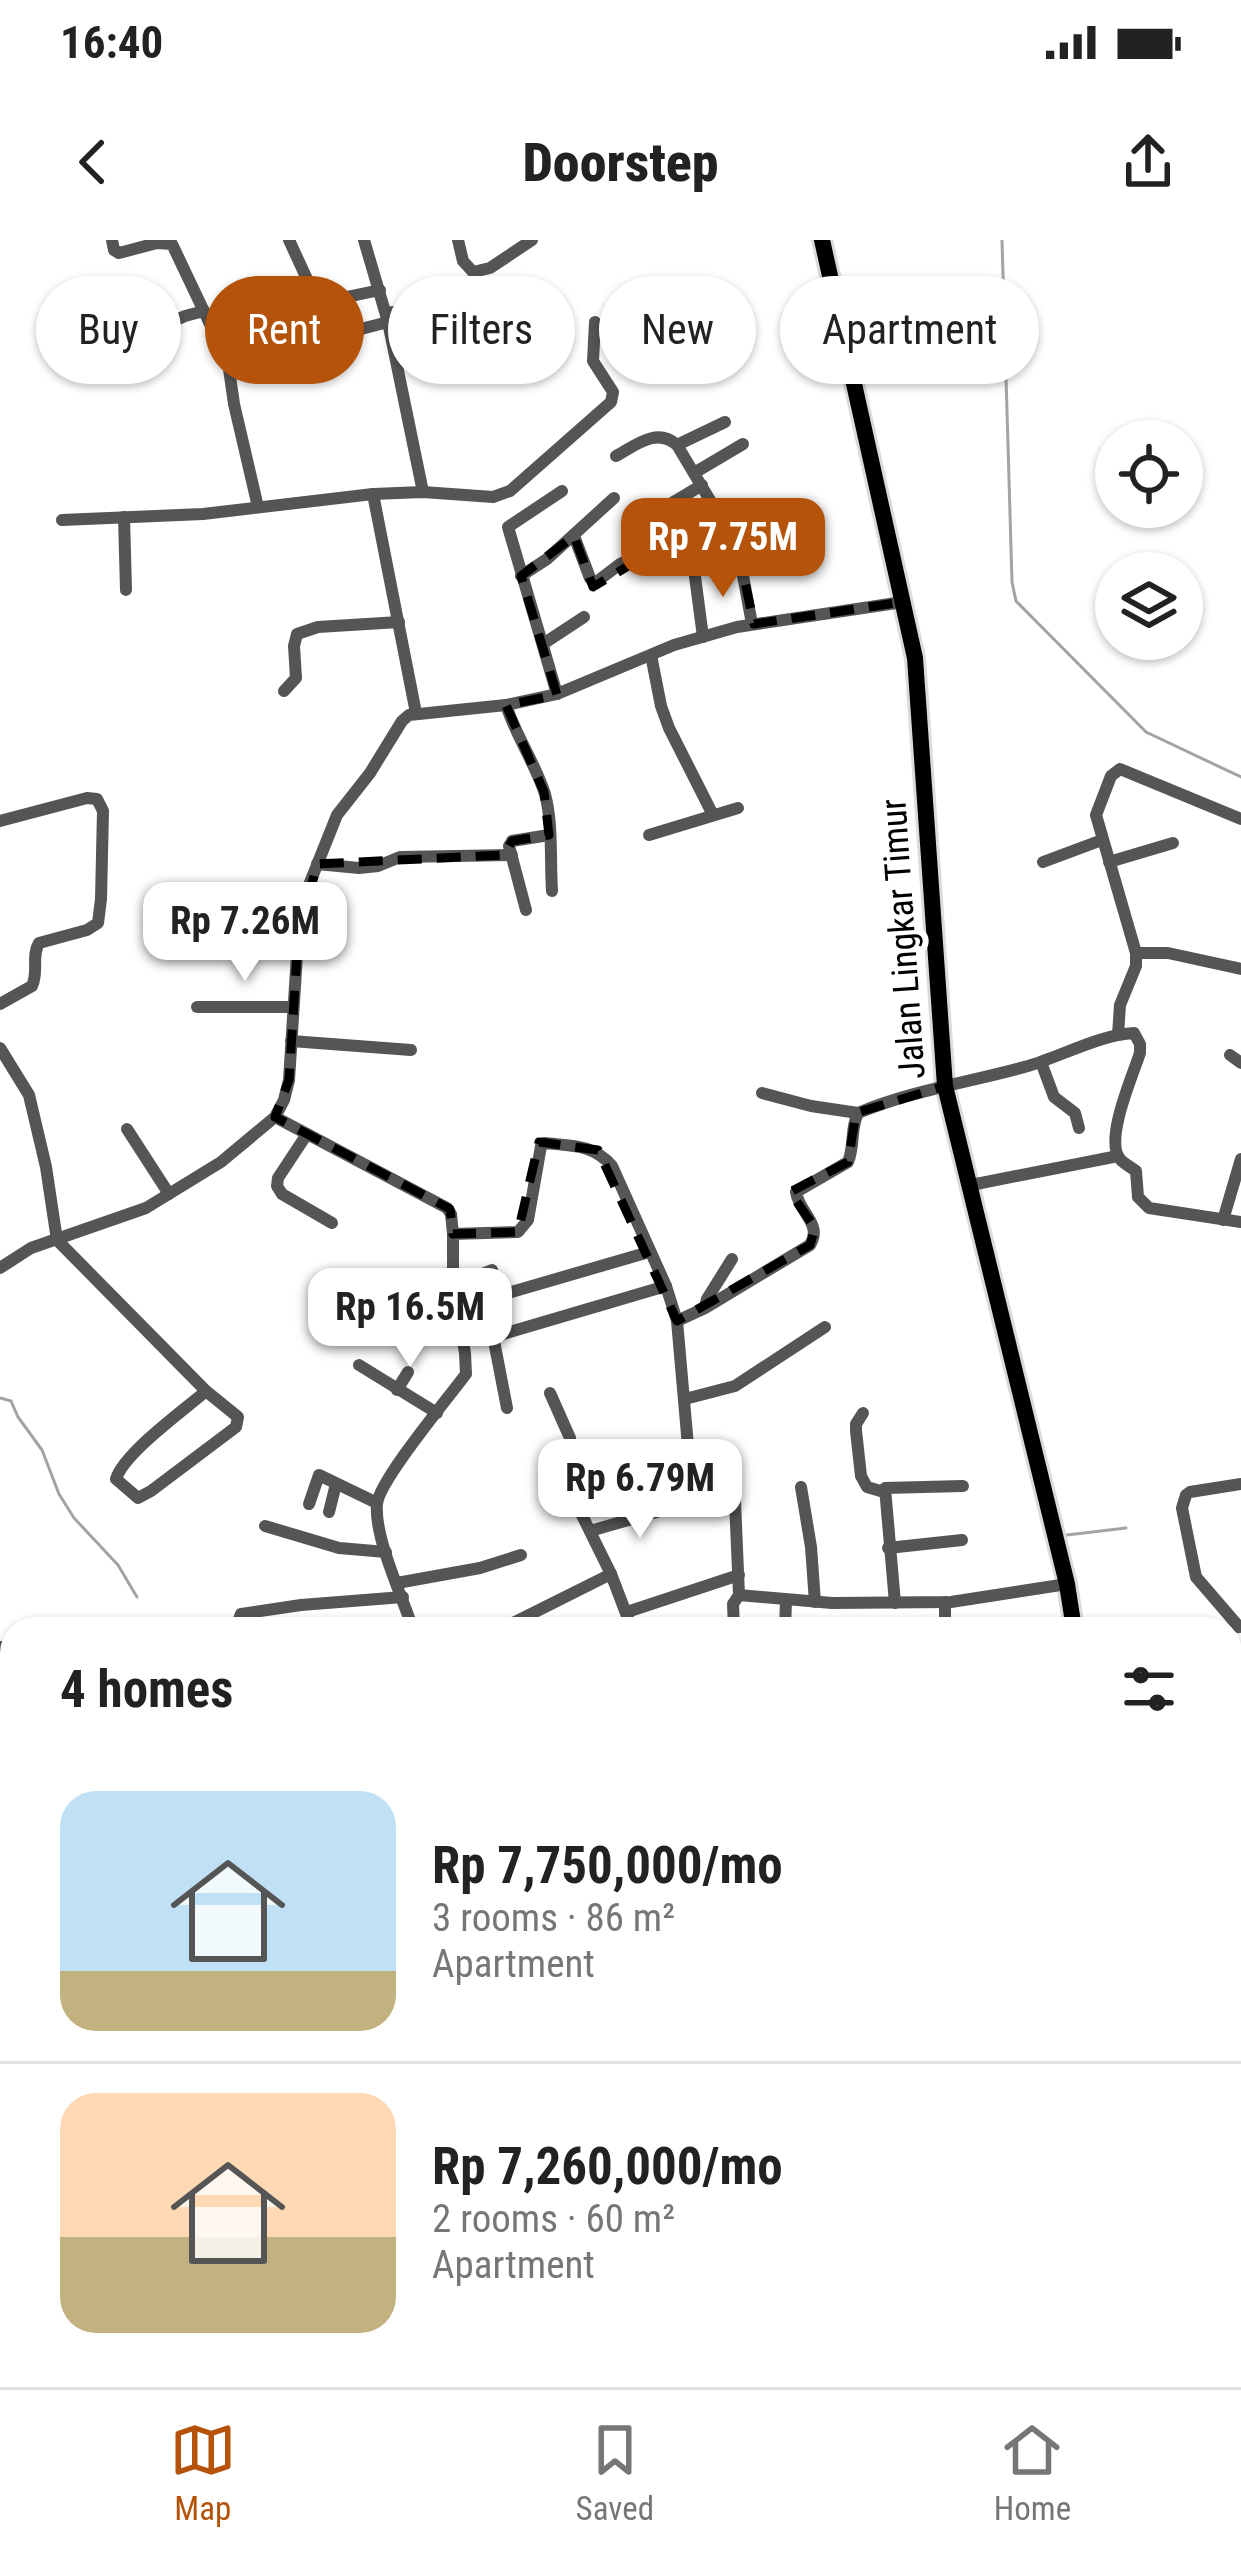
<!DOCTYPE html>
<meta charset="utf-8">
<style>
:root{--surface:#fff;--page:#f2f2f2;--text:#222;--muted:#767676;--line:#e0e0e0;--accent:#b45309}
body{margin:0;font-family:"Roboto Condensed",sans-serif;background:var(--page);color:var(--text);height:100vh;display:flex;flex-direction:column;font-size:45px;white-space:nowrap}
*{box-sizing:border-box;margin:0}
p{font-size:39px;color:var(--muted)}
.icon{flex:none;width:66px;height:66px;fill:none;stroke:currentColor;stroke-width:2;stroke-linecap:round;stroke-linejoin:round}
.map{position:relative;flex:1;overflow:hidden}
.sheet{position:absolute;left:0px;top:1377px;width:1242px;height:771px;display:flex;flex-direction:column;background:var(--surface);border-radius:36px 36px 0 0;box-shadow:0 3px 9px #0004}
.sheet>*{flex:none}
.banner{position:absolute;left:36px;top:36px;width:1170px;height:108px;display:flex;gap:24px}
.tools{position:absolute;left:1095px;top:180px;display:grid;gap:24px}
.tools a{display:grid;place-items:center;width:108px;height:108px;border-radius:50%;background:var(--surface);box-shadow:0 3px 9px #0004;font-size:60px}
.price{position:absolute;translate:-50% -102px;padding:0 27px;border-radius:24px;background:#fff;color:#222;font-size:39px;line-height:78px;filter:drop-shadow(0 3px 6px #0008)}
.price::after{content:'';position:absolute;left:50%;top:72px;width:36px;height:27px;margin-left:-18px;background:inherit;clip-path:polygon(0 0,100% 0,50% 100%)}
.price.selected{background:var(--accent);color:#fff}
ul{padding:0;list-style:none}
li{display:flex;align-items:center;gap:36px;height:300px;padding:0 60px}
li+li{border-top:3px solid var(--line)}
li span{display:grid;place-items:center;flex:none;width:336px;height:240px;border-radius:36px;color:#555}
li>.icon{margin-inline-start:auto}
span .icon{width:144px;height:144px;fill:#fffc;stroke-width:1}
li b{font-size:51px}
h2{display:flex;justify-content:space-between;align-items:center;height:144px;padding:0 60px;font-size:51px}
.chip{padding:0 42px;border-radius:54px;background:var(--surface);box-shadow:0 3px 9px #0004;font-size:42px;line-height:108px}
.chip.selected{background:var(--accent);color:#fff}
.status{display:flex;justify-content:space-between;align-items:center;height:84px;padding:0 60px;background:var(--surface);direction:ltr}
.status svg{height:33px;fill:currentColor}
header{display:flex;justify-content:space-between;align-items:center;height:156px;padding:0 60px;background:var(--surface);font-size:54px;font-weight:800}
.menu{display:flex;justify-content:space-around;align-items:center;height:168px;border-top:3px solid var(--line);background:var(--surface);font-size:33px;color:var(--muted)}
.menu a{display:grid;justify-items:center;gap:6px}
.menu .selected{color:var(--accent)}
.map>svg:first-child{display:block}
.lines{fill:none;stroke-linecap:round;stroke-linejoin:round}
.stream{stroke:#a3a3a3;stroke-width:3}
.highway-casing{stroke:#dbdbdb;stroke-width:22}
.minor{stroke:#555;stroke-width:12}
.highway{stroke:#000;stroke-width:16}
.marked{fill:none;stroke:#000;stroke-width:9;stroke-dasharray:24 15;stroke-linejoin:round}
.labels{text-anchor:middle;stroke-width:12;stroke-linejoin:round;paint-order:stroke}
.street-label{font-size:36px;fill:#000;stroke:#fff}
</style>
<div class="status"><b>16:40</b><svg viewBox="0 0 49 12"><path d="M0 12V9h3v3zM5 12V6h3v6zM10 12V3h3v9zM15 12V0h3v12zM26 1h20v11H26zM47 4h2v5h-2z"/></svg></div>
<header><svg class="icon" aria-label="back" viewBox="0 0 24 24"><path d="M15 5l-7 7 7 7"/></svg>Doorstep<svg class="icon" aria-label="share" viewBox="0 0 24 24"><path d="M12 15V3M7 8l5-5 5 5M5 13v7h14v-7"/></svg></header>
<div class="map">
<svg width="1241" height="2147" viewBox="0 0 1241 2147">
<rect width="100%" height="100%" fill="#fff"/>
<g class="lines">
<!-- stream -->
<g class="stream">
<polyline points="1002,0 1012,342 1016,361 1146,492 1241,537"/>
<polyline points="0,1158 11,1161 18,1177 42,1210 59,1254 74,1278 118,1325 137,1357"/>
<polyline points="1067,1295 1126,1288"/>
</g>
<!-- highway casing -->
<g class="highway-casing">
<g id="highway">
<polyline points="822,0 915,418 945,846 1067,1344 1074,1389"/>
<polyline points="1194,2136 1196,2147"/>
</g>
</g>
<!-- minor -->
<g class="minor">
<polyline points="112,0 114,10 119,13 157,3 172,4 228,122 234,164 258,267"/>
<polyline points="289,0 318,63 380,50"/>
<polyline points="364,0 388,82 423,252"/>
<polyline points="458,0 463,21 473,32 490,28 532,0"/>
<polyline points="386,73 433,67"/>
<polyline points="213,89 318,63"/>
<polyline points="334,96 388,82"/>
<polyline points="122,104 185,76 204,71"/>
<polyline points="677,205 725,182"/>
<path d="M616 216C636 205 657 187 677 205L726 287 739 314 752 384"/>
<polyline points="694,233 743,204"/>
<polyline points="124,277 126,350"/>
<polyline points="62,280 203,274 373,254"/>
<polyline points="637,284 702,245"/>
<polyline points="574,296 590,338 595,343 620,324 717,273"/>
<polyline points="694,329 703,397"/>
<polyline points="521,336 547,319 614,258"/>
<polyline points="543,404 584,377"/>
<polyline points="651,415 661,466 669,488 713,575"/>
<polyline points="284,451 296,438 294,406 297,394 318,387 399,382"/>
<polyline points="557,454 508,287 562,251"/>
<path d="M506 465C516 496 535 523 545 554 553 584 550 620 552 651"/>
<polyline points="416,473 373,254 423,252 493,257 510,251 611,162 613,152 593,121 595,82"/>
<path d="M0 581 87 558 97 559 103 571 101 659 98 683 87 690 39 703C31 716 39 732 32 746L0 764"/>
<polyline points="649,595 738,568"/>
<polyline points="1043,622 1102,600"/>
<polyline points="1109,622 1173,603"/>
<polyline points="317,624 359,628 378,626 400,617 512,615"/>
<polyline points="526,670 509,606 512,601 549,595"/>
<polyline points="1136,713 1168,713 1241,729"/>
<polyline points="197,767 292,767"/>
<polyline points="1118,795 1120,765 1136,726 1136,713 1096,575 1111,536 1120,529 1241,579"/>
<polyline points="291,801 411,810"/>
<path d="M0 808 29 855 46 927 57 1000 206 1151 238 1177 236 1187 151 1251 138 1258 116 1239C124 1213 183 1171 206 1151"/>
<polyline points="1230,815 1241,823"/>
<polyline points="1041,822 1054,857 1075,873 1079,888"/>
<polyline points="762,853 811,866 858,873"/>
<polyline points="275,877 447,968 451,974 453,994"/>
<polyline points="127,889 169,954"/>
<polyline points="307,894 278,938 277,946 282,954 332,983"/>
<polyline points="971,945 1118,916"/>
<polyline points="1223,980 1241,919"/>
<polyline points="0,1028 31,1008 146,968 221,922 275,877 284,860 289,840 298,699 309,645 337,575 370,533 402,481 409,475 506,465 557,454 674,405 737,387 903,362"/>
<polyline points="490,1061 481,1038 482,1034 492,1030"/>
<polyline points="705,1067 707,1059 732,1019"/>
<polyline points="493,1097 666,1046"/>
<polyline points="359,1125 437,1173"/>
<polyline points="397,1150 408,1132"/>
<polyline points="550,1153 570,1198 573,1257 611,1334 632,1389"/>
<polyline points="685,1159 735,1146 825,1087"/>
<polyline points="507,1168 488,1070 490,1061 501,1055 649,1012"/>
<polyline points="863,1173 856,1184 856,1191 861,1236 867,1247 884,1252"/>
<path d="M571 1242C606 1232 661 1226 688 1206L677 1081 705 1068 810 1005C823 984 799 973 796 952L848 922C855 905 850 889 858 873 913 850 971 842 1028 826 1062 816 1099 795 1134 793L1140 804V813C1133 835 1104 900 1120 919 1124 924 1131 927 1136 931L1138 957 1149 968 1241 982"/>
<polyline points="1241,1244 1190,1252 1186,1255 1182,1268 1196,1337 1239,1387 1241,1386"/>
<polyline points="801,1247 811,1307 815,1362"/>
<polyline points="309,1264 319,1235 377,1263"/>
<polyline points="329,1272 336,1244"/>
<polyline points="265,1286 339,1308 386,1312"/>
<polyline points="590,1291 677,1266"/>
<polyline points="888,1308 962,1300"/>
<polyline points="397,1343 480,1328 521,1315"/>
<polyline points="739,1355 832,1363 951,1362 1067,1344"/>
<polyline points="895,1363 885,1248 963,1246"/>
<polyline points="627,1372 739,1335"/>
<polyline points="228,1389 236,1387 241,1374 301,1365 403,1357"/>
<path d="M413 1389C402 1356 374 1297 377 1264 379 1241 448 1158 466 1134L465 1113 453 1045V994L518 992 528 980 541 906 544 903C572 906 593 904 612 926L666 1046 677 1081"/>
<polyline points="501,1389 611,1334"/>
<polyline points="734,1389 733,1364 739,1355 735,1261"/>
<polyline points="785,1389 786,1361"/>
<polyline points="945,1389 945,1362"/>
<polyline points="0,1407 12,1407"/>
<polyline points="0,1523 12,1524"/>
<polyline points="0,1653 12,1657"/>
<polyline points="1230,1688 1241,1684"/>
<polyline points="0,2047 12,2047"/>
<polyline points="0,2094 12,2097"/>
<polyline points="1230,2095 1241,2103"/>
<polyline points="76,2147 77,2136"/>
<polyline points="238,2147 243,2136"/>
<polyline points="375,2147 380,2136"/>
<polyline points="486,2147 499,2144 509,2136"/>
<polyline points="650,2147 651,2136"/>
<polyline points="886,2147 889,2136"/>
<polyline points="1014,2147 1017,2136"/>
<polyline points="1091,2147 1094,2136"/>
</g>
<!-- highway -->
<use href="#highway" class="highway"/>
</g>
<!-- marked area -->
<path class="marked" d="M717 273 739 314 754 384 903 362 917 436 945 846 856 873 848 922 790 952 815 988 810 1005 677 1081 598 910 539 902 518 992 453 994 450 969 275 877 289 840 298 699 317 624 504 615 512 601 549 595 544 552 506 465 557 455 521 336 574 296 593 347Z"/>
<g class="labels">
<!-- street labels -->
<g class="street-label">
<text transform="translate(902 699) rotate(-94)" y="13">Jalan Lingkar Timur</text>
</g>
</g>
</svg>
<div class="tools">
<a><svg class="icon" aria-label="locate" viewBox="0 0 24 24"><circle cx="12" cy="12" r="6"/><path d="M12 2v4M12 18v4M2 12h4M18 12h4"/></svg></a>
<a><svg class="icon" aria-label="layers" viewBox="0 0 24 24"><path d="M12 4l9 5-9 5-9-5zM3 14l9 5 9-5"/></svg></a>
</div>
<b class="price selected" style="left:723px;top:360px">Rp 7.75M</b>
<b class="price" style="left:245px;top:744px">Rp 7.26M</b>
<b class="price" style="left:410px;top:1130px">Rp 16.5M</b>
<b class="price" style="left:640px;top:1301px">Rp 6.79M</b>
<div class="banner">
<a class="chip">Buy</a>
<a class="chip selected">Rent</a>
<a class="chip">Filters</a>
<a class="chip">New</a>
<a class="chip">Apartment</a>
</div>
<section class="sheet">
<h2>4 homes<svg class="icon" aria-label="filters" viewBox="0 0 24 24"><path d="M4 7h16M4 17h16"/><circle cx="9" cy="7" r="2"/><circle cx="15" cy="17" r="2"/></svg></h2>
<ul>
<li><span style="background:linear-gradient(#bfe0f5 75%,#c2b280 0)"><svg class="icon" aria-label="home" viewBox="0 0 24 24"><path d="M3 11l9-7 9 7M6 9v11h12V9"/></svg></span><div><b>Rp 7,750,000/mo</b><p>3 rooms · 86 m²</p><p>Apartment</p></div></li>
<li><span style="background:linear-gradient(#ffd9b3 60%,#c2b280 0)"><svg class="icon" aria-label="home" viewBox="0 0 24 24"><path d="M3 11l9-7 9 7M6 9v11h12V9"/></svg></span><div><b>Rp 7,260,000/mo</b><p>2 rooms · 60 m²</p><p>Apartment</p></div></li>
</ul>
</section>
</div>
<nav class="menu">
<a class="selected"><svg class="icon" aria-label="map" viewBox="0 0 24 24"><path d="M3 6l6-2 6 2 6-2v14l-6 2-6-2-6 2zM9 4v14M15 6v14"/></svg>Map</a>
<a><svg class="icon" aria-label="saved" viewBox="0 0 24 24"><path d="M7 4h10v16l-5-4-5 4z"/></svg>Saved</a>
<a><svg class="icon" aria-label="home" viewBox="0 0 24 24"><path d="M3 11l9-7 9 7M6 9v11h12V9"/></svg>Home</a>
</nav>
